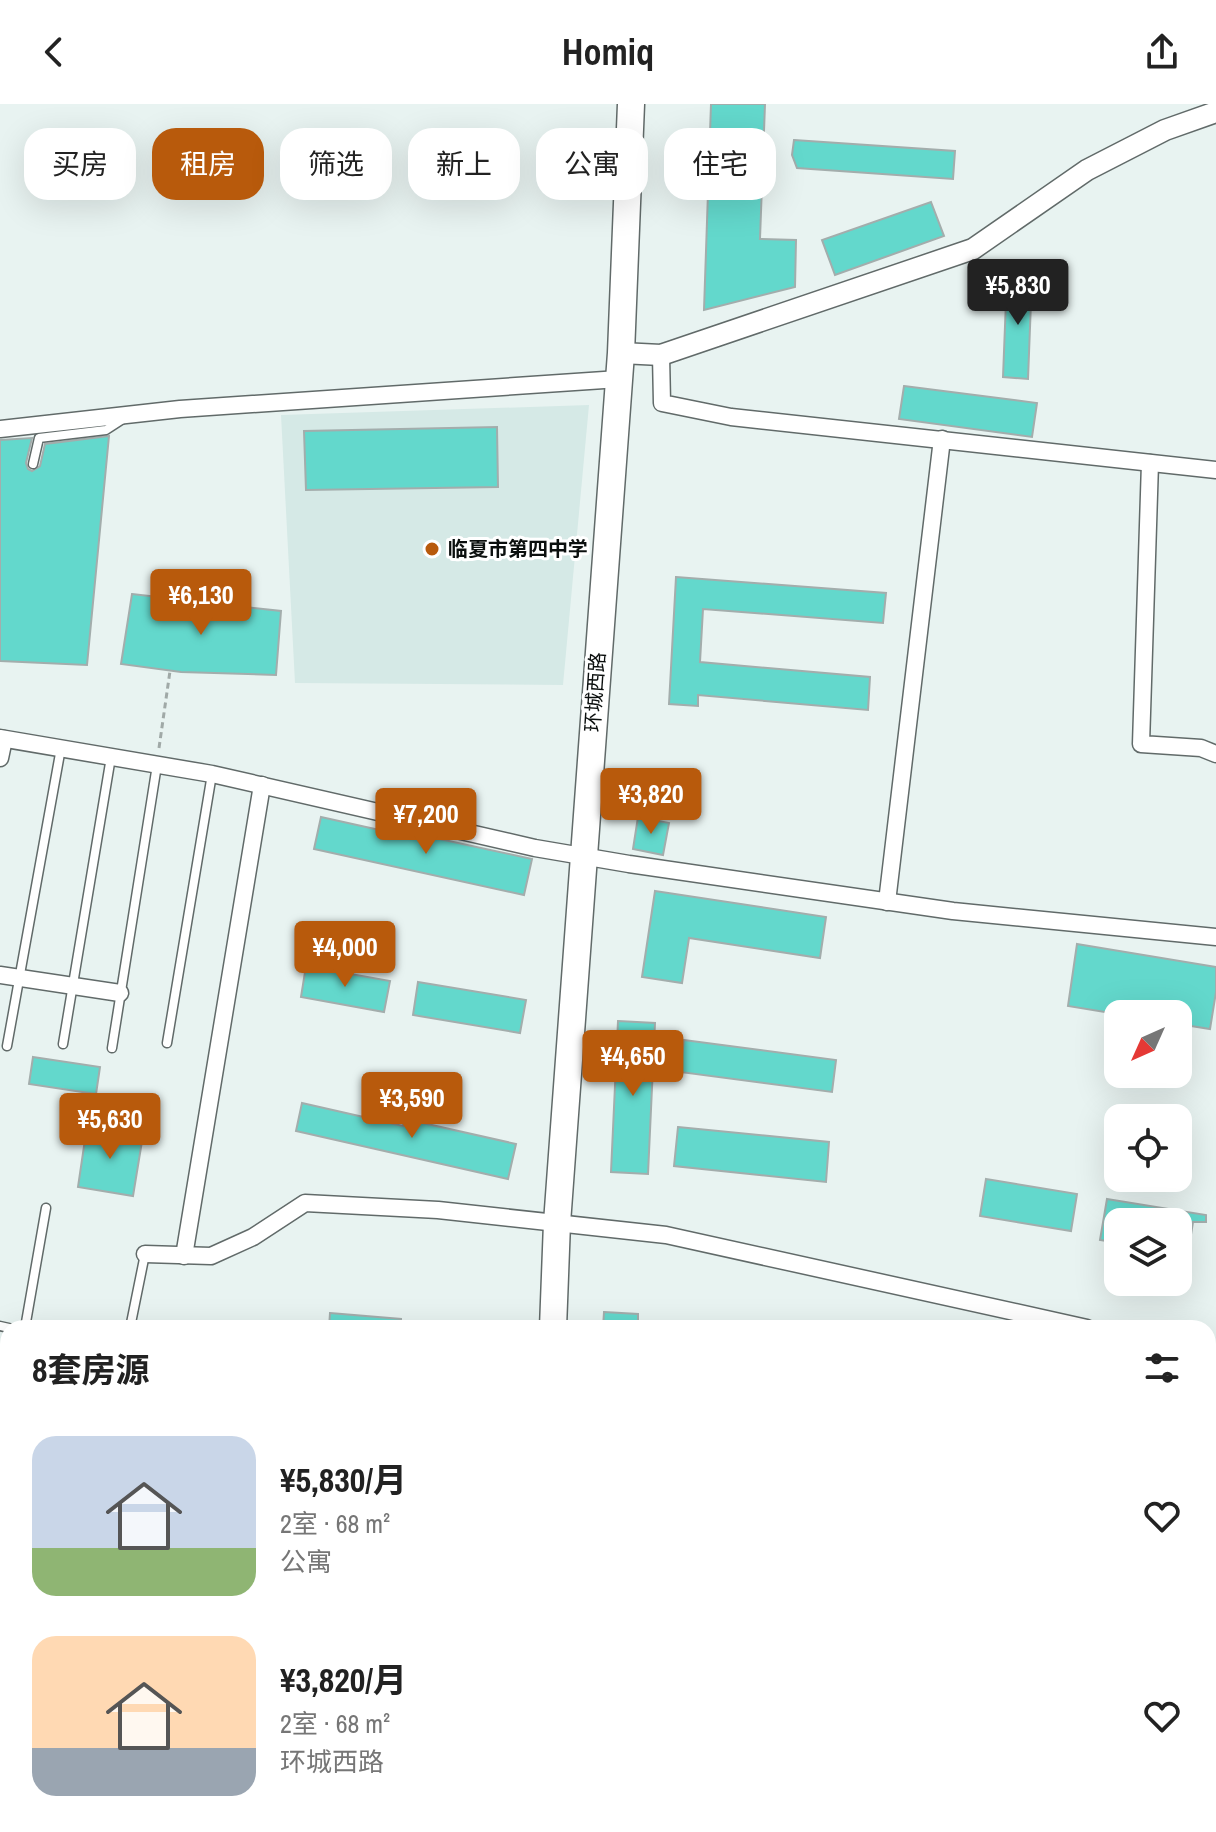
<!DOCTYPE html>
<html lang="zh">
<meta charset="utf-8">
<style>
:root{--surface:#fff;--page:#f2f2f2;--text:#222;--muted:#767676;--accent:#b85a0c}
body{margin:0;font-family:"Archivo Narrow","Noto Sans SC",sans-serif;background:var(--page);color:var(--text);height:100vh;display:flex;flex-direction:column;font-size:30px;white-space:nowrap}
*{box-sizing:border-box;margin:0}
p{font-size:26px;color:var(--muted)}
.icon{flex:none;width:44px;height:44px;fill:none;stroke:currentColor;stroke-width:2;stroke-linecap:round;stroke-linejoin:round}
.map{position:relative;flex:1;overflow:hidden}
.panel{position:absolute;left:0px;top:1216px;width:1216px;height:512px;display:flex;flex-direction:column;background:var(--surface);border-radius:24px 24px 0 0;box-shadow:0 8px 32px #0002}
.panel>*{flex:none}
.guide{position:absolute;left:24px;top:24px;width:800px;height:72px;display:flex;gap:16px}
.needle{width:52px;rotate:225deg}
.controls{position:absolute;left:1104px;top:896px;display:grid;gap:16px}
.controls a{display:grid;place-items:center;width:88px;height:88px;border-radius:16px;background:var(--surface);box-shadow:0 8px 32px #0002;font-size:40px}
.price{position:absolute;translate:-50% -68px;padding:0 18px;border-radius:8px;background:var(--accent);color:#fff;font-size:26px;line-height:52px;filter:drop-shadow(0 2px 4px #0008)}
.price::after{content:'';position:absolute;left:50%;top:48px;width:24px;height:18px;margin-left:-12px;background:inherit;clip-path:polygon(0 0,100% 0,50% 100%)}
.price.on{background:#222;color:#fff}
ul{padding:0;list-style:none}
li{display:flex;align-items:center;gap:24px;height:200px;padding:0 32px}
li span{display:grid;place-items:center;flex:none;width:224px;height:160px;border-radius:24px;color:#555}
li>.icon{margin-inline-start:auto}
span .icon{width:96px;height:96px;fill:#fffc;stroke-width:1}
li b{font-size:34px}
h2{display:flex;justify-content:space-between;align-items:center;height:96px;padding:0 32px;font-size:34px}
.chip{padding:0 28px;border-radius:24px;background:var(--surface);box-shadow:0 8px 32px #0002;font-size:28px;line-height:72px}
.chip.on{background:var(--accent);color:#fff}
header{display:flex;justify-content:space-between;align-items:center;height:104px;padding:0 32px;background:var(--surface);font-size:36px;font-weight:700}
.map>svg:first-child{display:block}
.built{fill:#d5e9e6}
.building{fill:#63d8cc;stroke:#a3adac;stroke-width:2}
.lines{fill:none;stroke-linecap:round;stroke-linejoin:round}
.service-casing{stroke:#616a69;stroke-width:11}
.minor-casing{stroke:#616a69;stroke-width:19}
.tertiary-casing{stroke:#616a69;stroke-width:23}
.secondary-casing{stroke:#616a69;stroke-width:25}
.trunk-casing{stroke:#616a69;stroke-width:29}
.path{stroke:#a0a9a7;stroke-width:3;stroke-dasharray:6 4;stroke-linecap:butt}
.service{stroke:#fff;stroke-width:8}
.minor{stroke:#fff;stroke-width:16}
.tertiary{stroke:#fff;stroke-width:20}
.secondary{stroke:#fff;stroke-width:22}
.trunk{stroke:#fff;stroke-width:26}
.poi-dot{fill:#b85a0c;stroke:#fff;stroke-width:3}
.labels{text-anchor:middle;stroke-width:6;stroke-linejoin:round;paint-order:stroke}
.poi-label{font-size:20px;font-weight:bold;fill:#0b0f0e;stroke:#fff;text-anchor:start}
.street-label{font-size:20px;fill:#0b0f0e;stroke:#fff}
</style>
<header><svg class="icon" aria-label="back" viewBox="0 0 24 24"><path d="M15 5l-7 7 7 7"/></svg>Homiq<svg class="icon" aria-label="share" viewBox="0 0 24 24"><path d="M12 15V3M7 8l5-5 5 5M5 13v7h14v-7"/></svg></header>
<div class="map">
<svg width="1216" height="1728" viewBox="0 0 1216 1728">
<rect width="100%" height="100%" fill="#e8f3f1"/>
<!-- built -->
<polygon class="built" points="589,301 563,581 295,579 281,311"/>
<!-- building -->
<g class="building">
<polygon points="711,0 765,0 760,135 796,136 795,183 704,206"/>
<polygon points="794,36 955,47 953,75 797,64 792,51"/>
<polygon points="931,98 944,132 835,171 822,136"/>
<polygon points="1007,171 1032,172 1028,275 1003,273"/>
<polygon points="904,282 1037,299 1032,333 899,315"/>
<polygon points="497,323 498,383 306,386 304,327"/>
<polygon points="109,332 87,561 0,557 0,336 32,334 26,359 28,365 32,367 40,362 45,340"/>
<polygon points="676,473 886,489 883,519 703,505 700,558 870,573 868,606 698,591 698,602 669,600"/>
<polygon points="132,490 281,507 276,571 181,568 121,560"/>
<polygon points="321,713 420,735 421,731 532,755 524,791 314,745"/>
<polygon points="638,713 669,719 663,751 633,745"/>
<polygon points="655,787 826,813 820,854 689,834 682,879 642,873"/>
<polygon points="1077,840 1216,863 1216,888 1210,925 1178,920 1178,910 1117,910 1068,902"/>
<polygon points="306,862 390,877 384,908 301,893"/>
<polygon points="418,878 526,896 520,929 413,911"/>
<polygon points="618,917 655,919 648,1070 611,1068"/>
<polygon points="684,936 836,956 832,988 680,968"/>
<polygon points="33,953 100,963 96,990 29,980"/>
<polygon points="302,999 403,1022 405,1015 516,1040 508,1075 296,1027"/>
<polygon points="87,1022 143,1031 133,1092 78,1083"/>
<polygon points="678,1023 829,1038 826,1078 674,1062"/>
<polygon points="986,1075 1077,1090 1071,1127 980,1112"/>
<polygon points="1107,1095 1206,1111 1206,1118 1193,1118 1185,1168 1178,1168 1178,1118 1118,1118 1118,1139 1100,1136"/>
<polygon points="604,1208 638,1210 638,1224 603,1224"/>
<polygon points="330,1209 401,1215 401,1224 329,1224"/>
</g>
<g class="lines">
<!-- service casing -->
<g class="service-casing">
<g id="service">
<polyline points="33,360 39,334 106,326 123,315"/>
<polyline points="167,939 212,670"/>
<polyline points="63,940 111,653"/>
<polyline points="7,942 61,644"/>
<polyline points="112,944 157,661"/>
<polyline points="0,1222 9,1224"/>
<polyline points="25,1224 46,1104"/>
<polyline points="130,1224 145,1150"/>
<polyline points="0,1301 8,1303"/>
</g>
</g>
<!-- minor casing -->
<g class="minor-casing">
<g id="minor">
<polyline points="661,251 662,299 731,313 1216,366"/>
<polyline points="0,325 180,305 619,275"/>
<polyline points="1150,359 1141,640 1201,644 1216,650"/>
<polyline points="0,634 212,670 535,744 629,760 953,807 1216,833"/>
<polyline points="0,654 4,635"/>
<polyline points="887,798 942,335"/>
<polyline points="0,871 120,889"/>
<polyline points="145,1150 211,1152 253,1133 305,1099 438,1106 666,1131 1087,1224"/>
<polyline points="184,1152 262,681"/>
<polyline points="1208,1248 1216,1250"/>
<polyline points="1208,1471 1216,1471"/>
</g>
</g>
<!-- tertiary casing -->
<g class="tertiary-casing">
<polyline id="tertiary" points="621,249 661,251 973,145 1087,66 1165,26 1216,8"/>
</g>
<!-- secondary casing -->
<g class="secondary-casing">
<polyline id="secondary" points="0,1601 8,1603"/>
</g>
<!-- trunk casing -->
<g class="trunk-casing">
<g id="trunk">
<polyline points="553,1224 557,1119 621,249 631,0"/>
<polyline points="526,1728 526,1720"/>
</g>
</g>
<!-- path -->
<polyline class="path" points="159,644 170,567"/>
<!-- service -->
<use href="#service" class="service"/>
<!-- minor -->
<use href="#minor" class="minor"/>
<!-- tertiary -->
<use href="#tertiary" class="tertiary"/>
<!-- secondary -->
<use href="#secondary" class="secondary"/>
<!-- trunk -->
<use href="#trunk" class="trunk"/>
</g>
<!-- markers -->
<circle class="poi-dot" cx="432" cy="445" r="8"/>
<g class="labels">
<!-- poi labels -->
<g class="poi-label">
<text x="448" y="452">临夏市第四中学</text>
</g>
<!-- street labels -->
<g class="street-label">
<text transform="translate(595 588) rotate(-86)" y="7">环城西路</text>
</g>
</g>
</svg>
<div class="controls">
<a><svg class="needle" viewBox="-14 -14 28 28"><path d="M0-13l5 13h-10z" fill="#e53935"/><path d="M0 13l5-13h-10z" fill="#767676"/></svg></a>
<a><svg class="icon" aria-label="locate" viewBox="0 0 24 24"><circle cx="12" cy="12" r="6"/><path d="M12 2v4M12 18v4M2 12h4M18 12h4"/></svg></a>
<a><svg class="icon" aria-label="layers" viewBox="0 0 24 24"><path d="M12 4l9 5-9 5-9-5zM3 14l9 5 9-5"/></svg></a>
</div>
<b class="price on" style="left:1018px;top:223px">¥5,830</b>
<b class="price" style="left:201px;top:533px">¥6,130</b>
<b class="price" style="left:651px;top:732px">¥3,820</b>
<b class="price" style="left:426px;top:752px">¥7,200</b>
<b class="price" style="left:345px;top:885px">¥4,000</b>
<b class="price" style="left:633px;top:994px">¥4,650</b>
<b class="price" style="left:412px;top:1036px">¥3,590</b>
<b class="price" style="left:110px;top:1057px">¥5,630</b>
<div class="guide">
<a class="chip">买房</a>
<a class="chip on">租房</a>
<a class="chip">筛选</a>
<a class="chip">新上</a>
<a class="chip">公寓</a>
<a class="chip">住宅</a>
</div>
<section class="panel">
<h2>8套房源<svg class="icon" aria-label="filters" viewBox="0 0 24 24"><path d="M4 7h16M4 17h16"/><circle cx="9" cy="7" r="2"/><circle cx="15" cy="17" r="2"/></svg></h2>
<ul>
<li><span style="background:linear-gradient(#c9d6e8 70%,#8fb573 0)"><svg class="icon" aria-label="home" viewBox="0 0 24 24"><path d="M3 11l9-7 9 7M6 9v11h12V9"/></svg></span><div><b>¥5,830/月</b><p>2室 · 68 m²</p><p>公寓</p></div><svg class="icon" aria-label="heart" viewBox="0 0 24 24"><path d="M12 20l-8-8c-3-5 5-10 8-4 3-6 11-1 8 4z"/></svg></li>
<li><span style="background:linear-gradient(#ffd9b3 70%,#9aa5b1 0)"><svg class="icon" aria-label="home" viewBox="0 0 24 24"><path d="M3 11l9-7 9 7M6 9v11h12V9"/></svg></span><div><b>¥3,820/月</b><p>2室 · 68 m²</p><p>环城西路</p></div><svg class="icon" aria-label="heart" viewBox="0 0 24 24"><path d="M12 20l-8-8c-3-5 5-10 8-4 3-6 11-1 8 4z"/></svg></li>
</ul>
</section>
</div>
